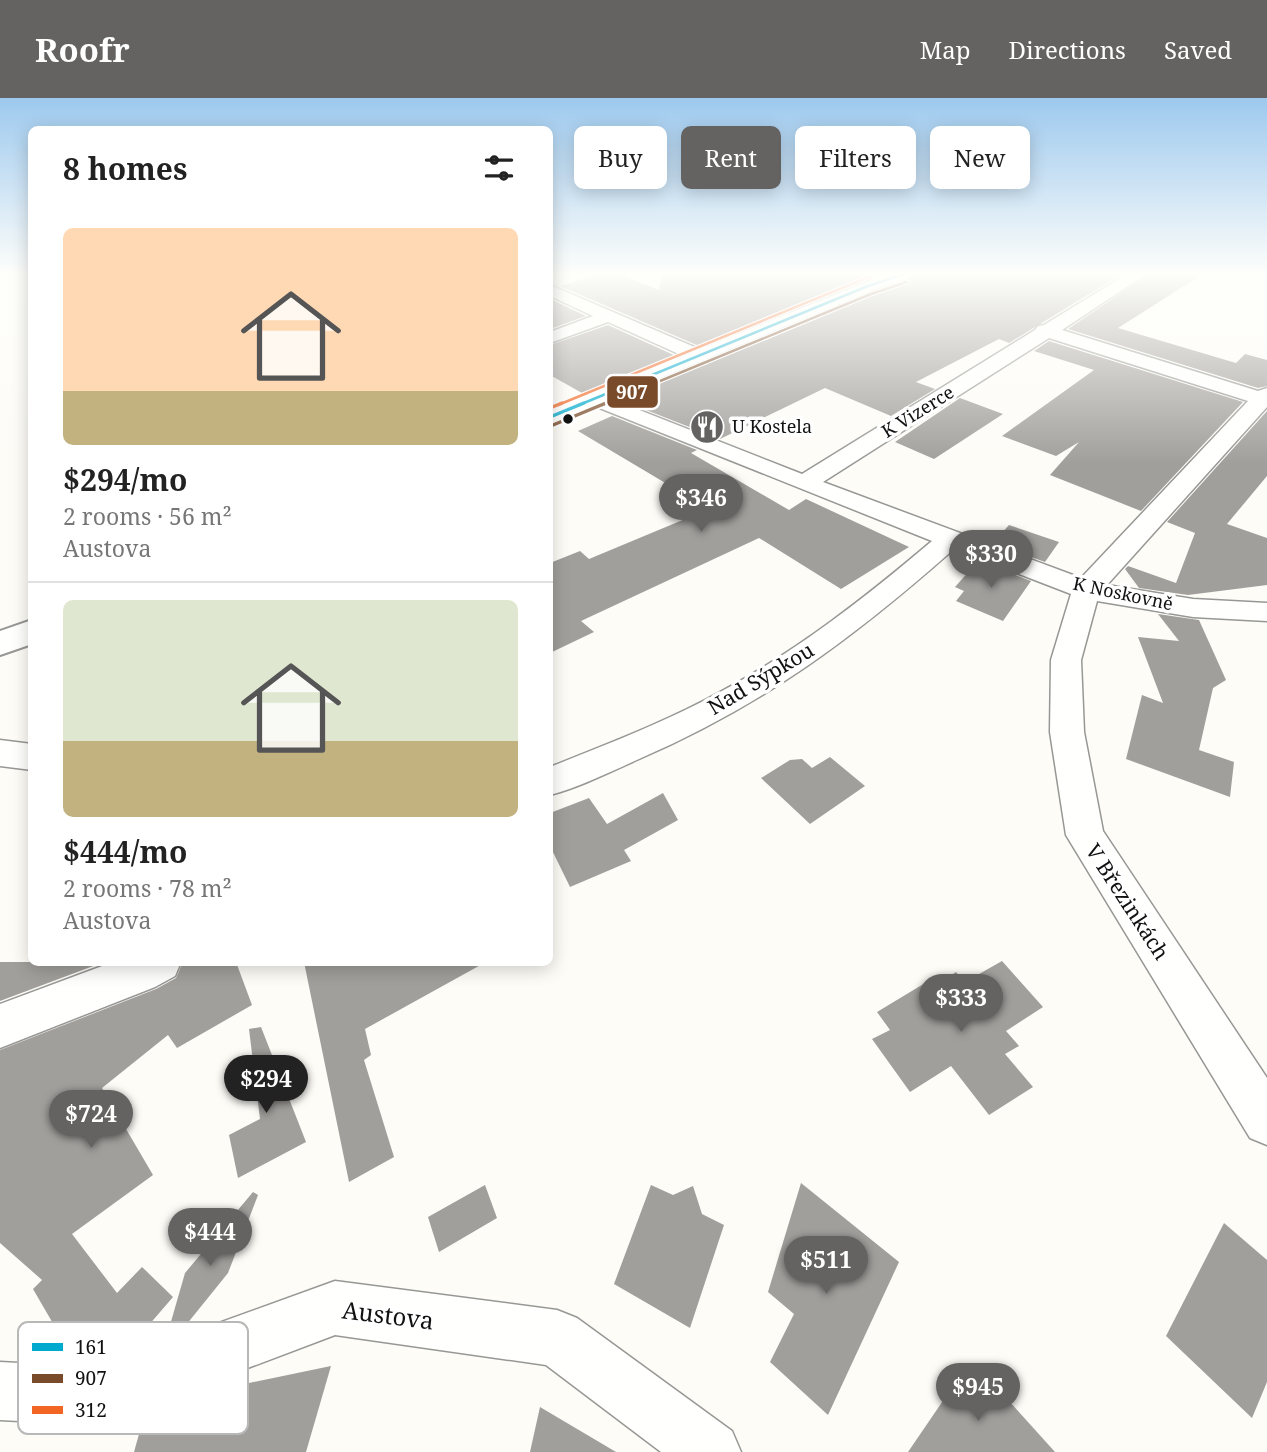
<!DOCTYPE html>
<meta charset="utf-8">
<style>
:root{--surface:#fff;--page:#f2f2f2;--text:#222;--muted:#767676;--line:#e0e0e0;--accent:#646362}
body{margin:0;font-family:"Noto Serif",serif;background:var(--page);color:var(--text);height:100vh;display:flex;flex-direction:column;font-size:26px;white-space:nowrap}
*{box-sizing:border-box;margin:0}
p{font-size:23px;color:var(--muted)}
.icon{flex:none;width:38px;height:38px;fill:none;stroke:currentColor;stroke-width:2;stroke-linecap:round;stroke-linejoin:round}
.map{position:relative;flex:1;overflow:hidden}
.panel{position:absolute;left:28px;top:28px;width:525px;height:840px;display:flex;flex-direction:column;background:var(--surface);border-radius:10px;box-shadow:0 4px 18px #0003}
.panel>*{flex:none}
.guide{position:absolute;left:574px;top:28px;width:588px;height:63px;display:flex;gap:14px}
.price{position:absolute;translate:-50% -60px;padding:0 16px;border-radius:24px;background:var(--accent);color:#fff;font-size:23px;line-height:46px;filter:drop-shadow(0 2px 4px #0008)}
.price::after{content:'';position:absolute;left:50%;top:42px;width:21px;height:16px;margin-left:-10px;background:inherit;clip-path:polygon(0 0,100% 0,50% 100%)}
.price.selected{background:#222;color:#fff}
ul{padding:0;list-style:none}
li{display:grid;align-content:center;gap:14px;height:371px;padding:0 35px}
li+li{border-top:2px solid var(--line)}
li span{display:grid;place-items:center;height:217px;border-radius:10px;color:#555}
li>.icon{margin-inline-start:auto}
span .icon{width:126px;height:126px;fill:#fffc;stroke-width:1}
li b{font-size:30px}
h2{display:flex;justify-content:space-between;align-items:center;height:84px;padding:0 35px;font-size:30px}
.chip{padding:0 24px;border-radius:10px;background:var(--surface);box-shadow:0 4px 18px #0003;font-size:24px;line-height:63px}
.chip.selected{background:var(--accent);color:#fff}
header{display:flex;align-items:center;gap:42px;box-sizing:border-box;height:98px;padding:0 35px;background:var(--accent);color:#fff}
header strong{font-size:33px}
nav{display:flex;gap:38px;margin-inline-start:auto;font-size:24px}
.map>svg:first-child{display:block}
.building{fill:#a19f9c}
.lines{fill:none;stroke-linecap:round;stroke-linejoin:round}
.minor-casing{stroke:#979795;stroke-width:3}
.tertiary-casing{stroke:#979795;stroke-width:4}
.minor{fill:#fffffe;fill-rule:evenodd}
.tertiary{fill:#fffffe;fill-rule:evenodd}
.bus-1-far1-casing{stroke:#fff;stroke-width:5}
.bus-1-casing{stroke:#fff;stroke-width:7}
.bus-2-far1-casing{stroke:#fff;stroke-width:5}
.bus-2-casing{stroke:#fff;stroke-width:7}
.bus-3-far1-casing{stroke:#fff;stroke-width:5}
.bus-3-casing{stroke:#fff;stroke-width:7}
.bus-1-far1{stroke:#00a9ce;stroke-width:2.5}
.bus-1{stroke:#00a9ce;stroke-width:3.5}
.bus-2-far1{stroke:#7a4b2a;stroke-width:2.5}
.bus-2{stroke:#7a4b2a;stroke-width:3.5}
.bus-3-far1{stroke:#f26522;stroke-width:2.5}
.bus-3{stroke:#f26522;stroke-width:3.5}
.bus-dot{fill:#111;stroke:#fff;stroke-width:2.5}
.labels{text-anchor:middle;stroke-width:7;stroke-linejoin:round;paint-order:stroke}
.far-street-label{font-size:18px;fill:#111;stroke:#fff}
.far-poi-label{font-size:18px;fill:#111;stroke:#fff;text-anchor:start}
.street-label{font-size:21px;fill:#111;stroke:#fff}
.near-street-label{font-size:24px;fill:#111;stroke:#fff}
.key{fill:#fff;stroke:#b8b8b8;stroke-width:2}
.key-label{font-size:19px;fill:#111}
.line-badge{stroke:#fff;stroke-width:2.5}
.badge-label{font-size:19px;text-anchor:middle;font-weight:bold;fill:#fff}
</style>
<header>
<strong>Roofr</strong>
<nav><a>Map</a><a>Directions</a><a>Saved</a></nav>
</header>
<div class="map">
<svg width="1267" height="1354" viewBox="0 0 1267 1354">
<rect width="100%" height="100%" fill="#fdfcf7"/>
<!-- building -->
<g class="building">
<polygon points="599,176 619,176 659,192 662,176 879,176 699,248 560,188"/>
<polygon points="916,176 1122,176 1009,245 999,241 916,284 935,291 891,318 825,290 720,341 618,301 875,194 911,182"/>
<polygon points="1149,176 1203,176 1118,230 1236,265 1245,256 1267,262 1267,288 1258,290 1068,231"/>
<polygon points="550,201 586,218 550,231"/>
<polygon points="608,227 676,258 582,295 550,277 550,247"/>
<polygon points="1049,243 1243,304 1141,413 1050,377 1079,344 1056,358 1002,338 1094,272 1034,253"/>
<polygon points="960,300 1003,316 934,361 895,344"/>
<polygon points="1267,313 1267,378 1227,426 1267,440 1267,487 1188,497 1139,490 1125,471 1128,468 1176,485 1195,435 1167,424"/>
<polygon points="612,318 697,352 691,355 789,412 806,401 909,449 841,491 759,440 581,523 594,534 550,555 550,465 580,453 589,461 709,411 578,333"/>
<polygon points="1009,427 1059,444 1045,464 993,445"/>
<polygon points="978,463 1031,483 1003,523 956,503 964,493 955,489"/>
<polygon points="1158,516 1199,522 1226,582 1213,590 1199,652 1234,664 1230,699 1126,661 1142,597 1163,605 1138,539 1179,543"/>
<polygon points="830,659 865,688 810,726 761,680 790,662 802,661 812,670"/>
<polygon points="663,695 678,722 624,752 631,763 570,789 550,748 550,715 589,700 607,726"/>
<polygon points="1002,863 1043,909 1006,933 1019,948 1005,956 1033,989 989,1017 951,968 910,994 872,941 890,932 877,914 940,876 944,882 956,874 965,884"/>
<polygon points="0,864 104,864 0,903"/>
<polygon points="183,864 236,864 252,907 177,950 168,937 102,990 153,1077 72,1136 117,1195 142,1169 173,1199 123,1257 97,1266 76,1265 33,1191 42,1182 0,1145 0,952 156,891 176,880"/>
<polygon points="304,864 486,864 365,931 371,957 364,962 394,1059 349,1084"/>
<polygon points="261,929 306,1044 238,1080 229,1037 260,1021 249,931"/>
<polygon points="801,1085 899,1164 828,1317 770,1264 794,1216 768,1194"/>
<polygon points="485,1087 497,1120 439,1154 428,1119"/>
<polygon points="651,1087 673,1097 693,1088 702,1116 724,1127 690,1230 614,1186"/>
<polygon points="253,1094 258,1097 228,1175 178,1237 166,1241 185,1175"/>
<polygon points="1224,1125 1267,1162 1267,1284 1252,1320 1166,1238"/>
<polygon points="331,1268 306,1354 134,1354 146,1311 197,1292 196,1296"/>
<polygon points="966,1269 985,1291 1001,1294 1055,1354 908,1354"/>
<polygon points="540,1309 616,1354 530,1354"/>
</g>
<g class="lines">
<!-- minor casing -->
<g class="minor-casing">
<g id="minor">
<path d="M1127 176H1146L1062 232 1258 293 1267 290V309L1107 487 1193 501 1267 505V523L1193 519 1097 503 1081 562 1084 634 1103 733 1267 980V1047L1250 1040 1066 737 1050 634 1051 562 1071 496 954 451C852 541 765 606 639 661 610 674 580 689 550 697V669C607 646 666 624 720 594 797 553 866 499 932 443L587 305 584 301 587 297H601L802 376 1035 232 1038 228 1044 227ZM1049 240 1248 303 1081 480 823 384Z"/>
<polygon points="550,187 706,254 709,258 706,262 692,262 608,224 550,245 550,234 593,218 550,198"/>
<polygon points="0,642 32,646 32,672 0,668"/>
<polygon points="113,864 181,864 175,878 155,889 0,950 0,906"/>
<polygon points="335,1183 557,1212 577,1220 732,1333 741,1354 661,1354 546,1267 335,1237 97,1327 0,1322 0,1264 97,1269"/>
</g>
</g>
<!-- tertiary casing -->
<g class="tertiary-casing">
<g id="tertiary">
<polygon points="886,176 913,176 910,180 874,192 550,326 550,311"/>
<polygon points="32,522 32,546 0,557 0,533"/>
</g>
</g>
<!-- minor -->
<use href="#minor" class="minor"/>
<!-- tertiary -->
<use href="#tertiary" class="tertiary"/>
<!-- bus-1-far1 casing -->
<g class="bus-1-far1-casing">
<polyline id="bus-1-far1" points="579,307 868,188 904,176"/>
</g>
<!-- bus-1 casing -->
<g class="bus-1-casing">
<polyline id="bus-1" points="550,319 584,305"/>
</g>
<!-- bus-2-far1 casing -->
<g class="bus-2-far1-casing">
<polyline id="bus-2-far1" points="602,307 871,196 907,184"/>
</g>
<!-- bus-2 casing -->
<g class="bus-2-casing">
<polyline id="bus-2" points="553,327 606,305"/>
</g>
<!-- bus-3-far1 casing -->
<g class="bus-3-far1-casing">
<polyline id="bus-3-far1" points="558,307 876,176"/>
</g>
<!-- bus-3 casing -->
<g class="bus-3-casing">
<polyline id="bus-3" points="550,310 562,305"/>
</g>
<!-- bus-1-far1 -->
<use href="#bus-1-far1" class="bus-1-far1"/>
<!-- bus-1 -->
<use href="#bus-1" class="bus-1"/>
<!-- bus-2-far1 -->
<use href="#bus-2-far1" class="bus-2-far1"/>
<!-- bus-2 -->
<use href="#bus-2" class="bus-2"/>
<!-- bus-3-far1 -->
<use href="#bus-3-far1" class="bus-3-far1"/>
<!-- bus-3 -->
<use href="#bus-3" class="bus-3"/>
</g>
<!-- sky -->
<linearGradient id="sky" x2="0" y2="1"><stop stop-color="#9dc9ee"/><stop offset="0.48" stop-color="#fefefb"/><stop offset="1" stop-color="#fefefb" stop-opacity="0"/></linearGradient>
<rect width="1267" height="366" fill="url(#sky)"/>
<!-- icons -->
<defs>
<g id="restaurant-disc" transform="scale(1.75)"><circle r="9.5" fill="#646362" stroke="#fff"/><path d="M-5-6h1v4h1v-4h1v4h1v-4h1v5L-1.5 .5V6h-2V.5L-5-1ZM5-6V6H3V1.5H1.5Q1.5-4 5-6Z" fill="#fff"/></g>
</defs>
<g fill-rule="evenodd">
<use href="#restaurant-disc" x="707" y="329"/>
</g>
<!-- markers -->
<circle class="bus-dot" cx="568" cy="321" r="6"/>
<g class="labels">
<!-- far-street labels -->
<g class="far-street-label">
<text transform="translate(918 314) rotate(-32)" y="6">K Vizerce</text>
<text transform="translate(1123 496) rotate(12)" y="6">K Noskovně</text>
</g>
<!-- far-poi labels -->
<g class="far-poi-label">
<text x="732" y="335">U Kostela</text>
</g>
<!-- street labels -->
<g class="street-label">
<text transform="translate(761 581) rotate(-31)" y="7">Nad Sýpkou</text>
<text transform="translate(1127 804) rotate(57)" y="7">V Březinkách</text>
</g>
<!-- near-street labels -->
<g class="near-street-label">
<text transform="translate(388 1218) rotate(7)" y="8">Austova</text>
</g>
</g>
<!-- legend -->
<rect x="18" y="1224" width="230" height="112" rx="10" class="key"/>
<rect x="32" y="1245" width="31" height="8" fill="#00a9ce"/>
<rect x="32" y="1276" width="31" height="9" fill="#7a4b2a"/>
<rect x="32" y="1308" width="31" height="8" fill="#f26522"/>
<g class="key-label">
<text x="75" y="1256">161</text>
<text x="75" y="1287">907</text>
<text x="75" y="1319">312</text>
</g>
<rect class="line-badge" x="606" y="277" width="53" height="34" rx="7" fill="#7a4b2a"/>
<g class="badge-label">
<text x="632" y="301">907</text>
</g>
</svg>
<b class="price" style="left:701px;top:436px">$346</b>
<b class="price" style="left:991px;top:492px">$330</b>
<b class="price" style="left:961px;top:936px">$333</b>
<b class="price selected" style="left:266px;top:1017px">$294</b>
<b class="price" style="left:91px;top:1052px">$724</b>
<b class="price" style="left:210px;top:1170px">$444</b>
<b class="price" style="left:826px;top:1198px">$511</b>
<b class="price" style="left:978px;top:1325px">$945</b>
<div class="guide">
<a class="chip">Buy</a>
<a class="chip selected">Rent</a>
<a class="chip">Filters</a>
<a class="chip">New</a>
</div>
<section class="panel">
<h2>8 homes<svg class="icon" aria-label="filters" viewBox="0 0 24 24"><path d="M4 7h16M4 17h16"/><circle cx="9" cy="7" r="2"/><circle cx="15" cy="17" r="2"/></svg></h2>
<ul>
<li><span style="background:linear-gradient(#ffd9b3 75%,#c2b280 0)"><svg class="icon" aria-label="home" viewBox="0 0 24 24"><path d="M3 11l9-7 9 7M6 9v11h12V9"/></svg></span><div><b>$294/mo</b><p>2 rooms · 56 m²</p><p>Austova</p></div></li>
<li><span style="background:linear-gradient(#dfe7d0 65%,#c2b280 0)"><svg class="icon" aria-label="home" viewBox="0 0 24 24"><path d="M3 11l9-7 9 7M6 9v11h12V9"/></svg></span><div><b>$444/mo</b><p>2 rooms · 78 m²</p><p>Austova</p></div></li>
</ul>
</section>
</div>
